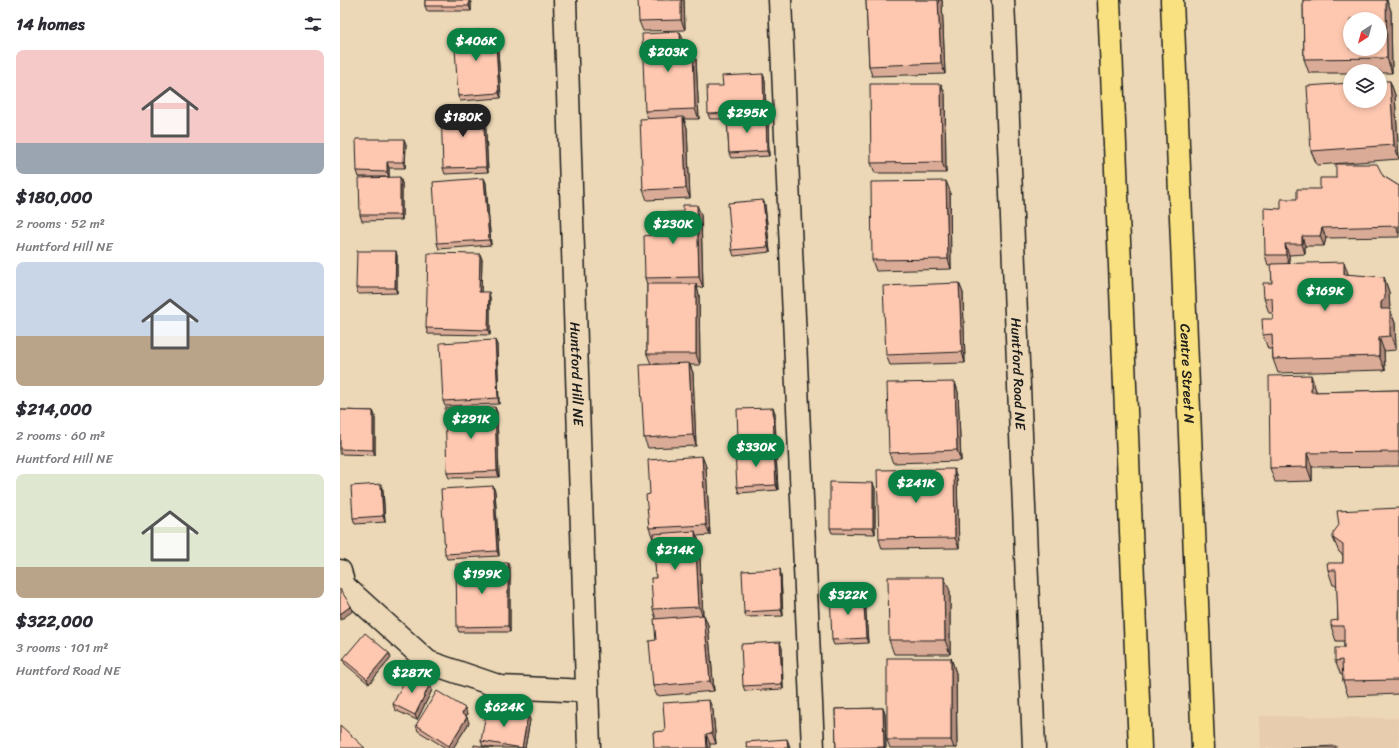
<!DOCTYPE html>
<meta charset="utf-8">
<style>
:root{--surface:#fff;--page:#f2f2f3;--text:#2b2b33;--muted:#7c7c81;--accent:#0b8043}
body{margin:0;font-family:Sriracha,sans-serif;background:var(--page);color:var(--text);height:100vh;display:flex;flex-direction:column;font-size:15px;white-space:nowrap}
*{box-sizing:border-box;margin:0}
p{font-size:13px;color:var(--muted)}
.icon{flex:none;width:22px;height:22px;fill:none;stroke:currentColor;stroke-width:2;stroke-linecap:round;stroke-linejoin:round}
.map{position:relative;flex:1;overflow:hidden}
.panel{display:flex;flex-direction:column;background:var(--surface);width:340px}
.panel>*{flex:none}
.needle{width:26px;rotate:216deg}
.tools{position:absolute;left:1003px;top:12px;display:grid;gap:8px}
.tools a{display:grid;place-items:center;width:44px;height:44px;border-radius:50%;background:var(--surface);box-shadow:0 2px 6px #0003;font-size:20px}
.price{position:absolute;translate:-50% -34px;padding:0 9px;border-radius:14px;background:var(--accent);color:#fff;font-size:13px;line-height:26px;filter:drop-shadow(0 1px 2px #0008)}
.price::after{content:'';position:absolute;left:50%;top:24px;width:12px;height:9px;margin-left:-6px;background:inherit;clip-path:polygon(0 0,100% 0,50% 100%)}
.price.current{background:#222;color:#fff}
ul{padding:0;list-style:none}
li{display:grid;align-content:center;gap:8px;height:212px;padding:0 16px}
li span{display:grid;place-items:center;height:124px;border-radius:8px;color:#555}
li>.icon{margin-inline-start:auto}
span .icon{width:72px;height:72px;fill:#fffc;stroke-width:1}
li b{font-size:17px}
h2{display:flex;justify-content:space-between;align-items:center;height:48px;padding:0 16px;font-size:17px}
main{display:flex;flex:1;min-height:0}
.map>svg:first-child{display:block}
.built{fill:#e8ccae}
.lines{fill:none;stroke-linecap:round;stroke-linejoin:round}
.minor-casing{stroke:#1c1c1c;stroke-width:25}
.major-casing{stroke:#1c1c1c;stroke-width:25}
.minor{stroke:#ecd8b6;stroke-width:22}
.major{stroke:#f9e181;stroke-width:22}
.wall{fill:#daac97;stroke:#1c1c1c}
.shaded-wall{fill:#b28c7b;stroke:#1c1c1c}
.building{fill:#fec8b0;stroke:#1c1c1c;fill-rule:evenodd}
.labels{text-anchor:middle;stroke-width:4;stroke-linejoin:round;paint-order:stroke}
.street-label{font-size:14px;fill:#1c1c1c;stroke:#ecd8b6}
</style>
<main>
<section class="panel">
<h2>14 homes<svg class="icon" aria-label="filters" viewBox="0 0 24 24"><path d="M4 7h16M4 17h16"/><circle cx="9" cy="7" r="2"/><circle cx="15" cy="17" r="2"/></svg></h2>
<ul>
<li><span style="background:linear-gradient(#f6c9c9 75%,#9aa5b1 0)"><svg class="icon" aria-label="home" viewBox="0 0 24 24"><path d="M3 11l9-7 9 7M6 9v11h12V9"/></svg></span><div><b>$180,000</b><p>2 rooms · 52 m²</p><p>Huntford Hill NE</p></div></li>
<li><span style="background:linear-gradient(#c9d6e8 60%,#b9a48a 0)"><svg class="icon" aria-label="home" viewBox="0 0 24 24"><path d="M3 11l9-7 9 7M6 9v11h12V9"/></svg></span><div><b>$214,000</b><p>2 rooms · 60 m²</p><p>Huntford Hill NE</p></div></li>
<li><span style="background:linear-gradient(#dfe7d0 75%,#b9a48a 0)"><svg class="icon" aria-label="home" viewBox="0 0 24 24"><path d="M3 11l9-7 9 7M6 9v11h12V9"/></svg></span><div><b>$322,000</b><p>3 rooms · 101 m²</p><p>Huntford Road NE</p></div></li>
</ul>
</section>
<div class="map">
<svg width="1059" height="748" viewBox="0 0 1059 748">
<rect width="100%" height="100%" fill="#ecd8b6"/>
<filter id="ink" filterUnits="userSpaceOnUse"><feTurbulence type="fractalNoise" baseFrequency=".025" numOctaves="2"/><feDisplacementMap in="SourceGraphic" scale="8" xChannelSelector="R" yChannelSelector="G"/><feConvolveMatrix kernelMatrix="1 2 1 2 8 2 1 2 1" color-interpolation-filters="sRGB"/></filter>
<g filter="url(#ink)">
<!-- built -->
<polygon class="built" points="919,716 1059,718 1059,748 920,748"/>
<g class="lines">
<!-- minor casing -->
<g class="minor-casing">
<g id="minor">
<path id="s1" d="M225 0 249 748"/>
<polyline points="440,0 473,748"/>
<path id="s2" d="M663 0 694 748"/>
<polyline points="0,571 4,586 88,662 161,687 246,691"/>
</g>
</g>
<!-- major casing -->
<g class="major-casing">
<g id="major">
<polyline points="769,0 800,748"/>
<path id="s3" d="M832 0 863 748"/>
</g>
</g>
<!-- minor -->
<use href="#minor" class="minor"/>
<!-- major -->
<use href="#major" class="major"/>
</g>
<!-- wall -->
<g class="wall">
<polygon points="85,0 131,0 131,11 87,11 85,6"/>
<polygon points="344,0 345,30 303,31 299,21"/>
<polygon points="526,0 602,0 605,74 532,76 529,66"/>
<polygon points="963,0 1047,0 1051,11 1052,73 1040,73 1040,71 1010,71 1010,73 969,73 964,59"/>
<polygon points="157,35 161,98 120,101 118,96"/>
<polygon points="344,42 344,49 356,59 359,119 344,119 347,128 350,198 307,200 303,190 308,118 305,111"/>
<polygon points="423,74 425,80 426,115 428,120 429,156 391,158 389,153 387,119 370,119 368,114 383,86"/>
<polygon points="1050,81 1055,95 1059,159 977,165 971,151"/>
<polygon points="601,84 605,94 606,173 535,173 531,163"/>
<polygon points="145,112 148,172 105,174 103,168"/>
<polygon points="66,144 65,168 49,168 49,177 19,177 17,171"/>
<polygon points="1043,176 1059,186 1059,237 986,238 984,246 965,246 965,254 949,255 949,264 1009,275 1044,277 1049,292 1050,310 1055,323 1056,350 1044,351 1045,370 938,373 933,359 932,349 928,349 923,335 933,319 933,313 929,313 924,298 932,283 931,265 928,265 925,255 941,209 957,199 980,189 996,178"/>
<polygon points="144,178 146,183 151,245 99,249 97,243"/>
<polygon points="62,183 62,220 22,221 20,215"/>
<polygon points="610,191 611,269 536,271 532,260"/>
<polygon points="423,200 425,205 430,252 394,256 392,250"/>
<polygon points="361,215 363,287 357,288 359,294 360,365 350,365 353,373 356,446 308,448 304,438 319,364 311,364 307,354 307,284 305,278 312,235"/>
<polygon points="56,251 57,256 57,293 18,294 16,288"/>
<polygon points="142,259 141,292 150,297 150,335 88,334 86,328"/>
<polygon points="619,283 623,293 625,363 550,365 546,355"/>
<polygon points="155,340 157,345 159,404 105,406 103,401"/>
<polygon points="615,382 618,392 621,461 553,463 549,453"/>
<polygon points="976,390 976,392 1059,390 1059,466 972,467 972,481 935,482 930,468"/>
<polygon points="433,408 435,413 436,443 400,444 398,439"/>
<polygon points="0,410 33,411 35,416 35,455 0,454"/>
<polygon points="157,412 159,477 109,478 107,473"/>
<polygon points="436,454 438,490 399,493 397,487"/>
<polygon points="362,456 366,467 370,535 357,536 359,542 363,615 364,615 368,625 374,691 317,696 313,686 316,640 316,619 313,609 316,578 314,539 313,539 309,528 310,494"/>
<polygon points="614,469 617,479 619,548 542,549 539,539"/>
<polygon points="41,484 43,490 45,522 15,524 13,518"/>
<polygon points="535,488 535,534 492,533 490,528"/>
<polygon points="155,491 159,556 107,559 105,554"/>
<polygon points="1059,508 1059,694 1008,696 1003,681 1003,675 1001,675 995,661 1004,648 1004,641 996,641 991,626 998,620 997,585 993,585 988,570 1003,563 1003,555 999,552 993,538"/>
<polygon points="168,563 170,568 170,632 119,632 117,627"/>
<polygon points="440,569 441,575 443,616 406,617 404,612"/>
<polygon points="523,591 525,597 528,643 494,645 492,640"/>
<polygon points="610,591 610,654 554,654 549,640"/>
<polygon points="442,648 443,689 405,691 403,686"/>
<polygon points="51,658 29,684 5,664 3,659"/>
<polygon points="611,658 616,673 617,748 550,748 547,740"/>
<polygon points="92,690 77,720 55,710 53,704"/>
<polygon points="543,708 545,714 546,748 496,748 495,709"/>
<polygon points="373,710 376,744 370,744 325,731"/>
<polygon points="127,714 125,717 129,723 113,748 106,748 78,731 76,725"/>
<polygon points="188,715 190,720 185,748 153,748 143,746 141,741"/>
</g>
<!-- shaded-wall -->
<g class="shaded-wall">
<polygon points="129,0 131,0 131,11 129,6"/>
<polygon points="341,0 344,0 345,30 341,20"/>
<polygon points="598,0 602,0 605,74 601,63"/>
<polygon points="1046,0 1047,0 1051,11 1052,73 1047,58"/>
<polygon points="155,29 157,35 161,98 159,93"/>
<polygon points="340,32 344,42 345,59 341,49"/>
<polygon points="353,48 356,59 359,119 355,109"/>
<polygon points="423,74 425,80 426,115 428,120 429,156 427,151 426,118 424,112"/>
<polygon points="1050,81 1055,95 1059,158 1054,145"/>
<polygon points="601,84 605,94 606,173 602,162"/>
<polygon points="143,107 145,112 148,172 146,167"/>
<polygon points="343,117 347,128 350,198 346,188"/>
<polygon points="64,139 66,144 65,168 63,162"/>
<polygon points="47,162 49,168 49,177 47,172"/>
<polygon points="60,177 62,183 62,220 60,215"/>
<polygon points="144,178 146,183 151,245 149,240"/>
<polygon points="606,181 610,191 611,269 608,259"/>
<polygon points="423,200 425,205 430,252 428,247"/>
<polygon points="357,205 361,215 363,287 359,277"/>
<polygon points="982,228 986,238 984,246 980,236"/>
<polygon points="962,236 965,246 965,254 962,244"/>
<polygon points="945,244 949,255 949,265 946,255"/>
<polygon points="56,251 57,256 57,293 55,288"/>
<polygon points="140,254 142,259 141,297 139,292"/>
<polygon points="1004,262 1009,276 1004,274"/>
<polygon points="1044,277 1049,292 1050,310 1055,323 1056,350 1041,309 1041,302"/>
<polygon points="619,283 623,293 625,363 622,352"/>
<polygon points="356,284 359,294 360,365 356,354"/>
<polygon points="149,292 150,297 150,335 148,330"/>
<polygon points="1039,337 1044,351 1045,370 1039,356"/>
<polygon points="155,340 157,345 159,404 158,398"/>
<polygon points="349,363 353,373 356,446 353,435"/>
<polygon points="971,375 976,390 976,406 971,392"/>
<polygon points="615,382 618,392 621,461 617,450"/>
<polygon points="155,407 157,412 159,477 157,471"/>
<polygon points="433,408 435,413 436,443 434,437"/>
<polygon points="33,411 35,416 35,455 33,450"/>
<polygon points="434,449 436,454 438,490 436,485"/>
<polygon points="967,453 972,467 972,481 967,467"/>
<polygon points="362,456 366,467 370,535 366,525"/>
<polygon points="614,469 617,479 619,548 615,538"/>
<polygon points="533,483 535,488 535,534 533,528"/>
<polygon points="41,484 43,490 45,522 43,516"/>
<polygon points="153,486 155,491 159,556 157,551"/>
<polygon points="355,531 359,542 363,617 359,607"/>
<polygon points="168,563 170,568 170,632 168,626"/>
<polygon points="440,569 441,575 443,616 441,610"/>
<polygon points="604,577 610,591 610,654 605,640"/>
<polygon points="523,591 525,597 528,643 526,638"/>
<polygon points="11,606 13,611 0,620 0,614"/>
<polygon points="364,615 368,625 374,691 370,681"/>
<polygon points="440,642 442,648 443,689 442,684"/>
<polygon points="49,653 51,658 29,684 27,679"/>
<polygon points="611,658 616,673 617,748 614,748 611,740"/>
<polygon points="90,684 92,690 77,720 75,715"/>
<polygon points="369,700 373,710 376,744 372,733"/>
<polygon points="125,708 127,714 124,720 122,714"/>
<polygon points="543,708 545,714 546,748 545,748 544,747"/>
<polygon points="188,715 190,720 185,748 182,748"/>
<polygon points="127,717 129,723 113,748 110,748 109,746"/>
<polygon points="366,734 370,744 370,748 367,748"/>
<polygon points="447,739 449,744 450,748 448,748"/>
</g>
<!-- building -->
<g class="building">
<rect x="85" y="0" width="44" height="6"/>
<polygon points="298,0 341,0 341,20 299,21"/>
<polygon points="526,0 598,0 601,63 529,66"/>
<path d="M963 0H1046L1047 58 964 59ZM1010 19H1040V49H1010Z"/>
<polygon points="155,29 159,93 118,96 114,32"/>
<polygon points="340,32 341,49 353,48 355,109 305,111 302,34"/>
<polygon points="423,74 424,112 368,114 367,86 383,86 382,76"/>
<polygon points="1040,81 1050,81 1054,145 971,151 967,86 1010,83 1010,101 1040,101"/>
<polygon points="530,84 601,84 602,162 531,163"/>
<polygon points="143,107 146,167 103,168 101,109"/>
<polygon points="426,115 427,151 389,153 387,117"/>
<polygon points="343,117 346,188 303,190 300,119"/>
<polygon points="16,139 64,139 63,162 47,162 47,172 17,171"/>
<polygon points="996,164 1037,164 1043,176 1059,186 1059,233 1058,233 1057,226 982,228 980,236 962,236 962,244 945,244 946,255 925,255 924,208 941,209 941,199 957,199 957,189 980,189 980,178 996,178"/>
<polygon points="60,177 60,215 20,215 19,178"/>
<polygon points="144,178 149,240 97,243 93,182"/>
<polygon points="606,181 608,259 532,260 531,182"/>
<polygon points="423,200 428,247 392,250 388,203"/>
<polygon points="343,205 357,205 359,277 305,278 304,236 312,235 312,213 343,212"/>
<polygon points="17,251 56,251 55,288 16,288"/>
<polygon points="88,253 140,254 139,292 149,292 148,330 86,328"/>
<polygon points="1004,262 1004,274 1044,277 1045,299 1041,302 1041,309 1050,309 1050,336 1039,337 1039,356 933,359 932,334 923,335 922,319 933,319 932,298 924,298 923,283 932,283 931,264"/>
<polygon points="619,283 622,352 546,355 543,286"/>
<rect x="307" y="284" width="49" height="70"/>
<polygon points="155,340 158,398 103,401 100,343"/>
<polygon points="349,363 353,435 304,438 300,365"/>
<polygon points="971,375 971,392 1059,390 1059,452 967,453 967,467 930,468 929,376"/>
<polygon points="615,382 617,450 549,453 547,383"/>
<polygon points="155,407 157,471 107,473 105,408"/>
<polygon points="433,408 434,437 398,439 397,409"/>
<polygon points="0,410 33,411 33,450 0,449"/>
<polygon points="434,449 436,485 397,487 395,451"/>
<polygon points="362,456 366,525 309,528 306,495 310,494 308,460"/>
<polygon points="614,469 615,538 539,539 537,470"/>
<polygon points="490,482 533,483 533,528 490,528"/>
<polygon points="41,484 43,516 13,518 11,486"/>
<polygon points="153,486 157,551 105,554 101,489"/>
<polygon points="1059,508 1059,680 1003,681 1002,660 995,661 995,648 1004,648 1004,626 991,626 991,621 998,620 996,570 988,570 987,563 1003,563 1003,545 993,538 993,533 999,525 997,511"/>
<polygon points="355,531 359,607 313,609 311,578 316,578 313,534"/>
<polygon points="168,563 168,626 117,627 116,564"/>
<polygon points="440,569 441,610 404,612 402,571"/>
<polygon points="548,577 604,577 605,640 549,640"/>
<polygon points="0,589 11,606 0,614"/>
<polygon points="523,591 526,638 492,640 490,593"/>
<polygon points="364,615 370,681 313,686 309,641 316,640 314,619"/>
<polygon points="25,633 49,653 27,679 3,659"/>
<polygon points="440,642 442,684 403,686 401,644"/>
<rect x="547" y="658" width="64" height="82"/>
<polygon points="68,674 90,684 75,715 53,704"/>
<polygon points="97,691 125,708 122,714 127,717 109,746 76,725"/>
<polygon points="369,700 372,733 366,734 367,748 314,748 313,732 325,731 323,703"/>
<polygon points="147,708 188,715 182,748 141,741"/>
<polygon points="543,708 544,747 496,748 495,709"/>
<polygon points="0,725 25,748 0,748"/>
<polygon points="447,739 448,748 407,748 406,742"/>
<polygon points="134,745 153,748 134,748"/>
<polygon points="996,746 996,748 951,748"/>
</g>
</g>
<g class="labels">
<!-- street labels -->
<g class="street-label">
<text dy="5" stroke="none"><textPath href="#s1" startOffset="374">Huntford Hill NE</textPath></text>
<text dy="5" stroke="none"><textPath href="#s2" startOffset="374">Huntford Road NE</textPath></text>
<text dy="5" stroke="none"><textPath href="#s3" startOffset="374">Centre Street N</textPath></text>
</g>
</g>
</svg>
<div class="tools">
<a><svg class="needle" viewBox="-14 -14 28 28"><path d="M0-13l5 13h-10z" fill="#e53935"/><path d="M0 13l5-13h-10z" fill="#7c7c81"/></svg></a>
<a><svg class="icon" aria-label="layers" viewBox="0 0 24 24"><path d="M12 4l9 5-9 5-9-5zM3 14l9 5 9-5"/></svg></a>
</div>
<b class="price" style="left:136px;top:62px">$406K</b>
<b class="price" style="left:328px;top:73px">$203K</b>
<b class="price" style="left:407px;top:134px">$295K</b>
<b class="price current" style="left:123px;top:138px">$180K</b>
<b class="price" style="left:333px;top:245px">$230K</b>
<b class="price" style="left:985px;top:312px">$169K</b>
<b class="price" style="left:131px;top:440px">$291K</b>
<b class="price" style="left:416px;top:468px">$330K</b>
<b class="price" style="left:576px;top:504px">$241K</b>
<b class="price" style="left:335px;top:571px">$214K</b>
<b class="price" style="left:142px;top:595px">$199K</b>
<b class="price" style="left:508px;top:616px">$322K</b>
<b class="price" style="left:72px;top:694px">$287K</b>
<b class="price" style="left:164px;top:728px">$624K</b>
</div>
</main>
